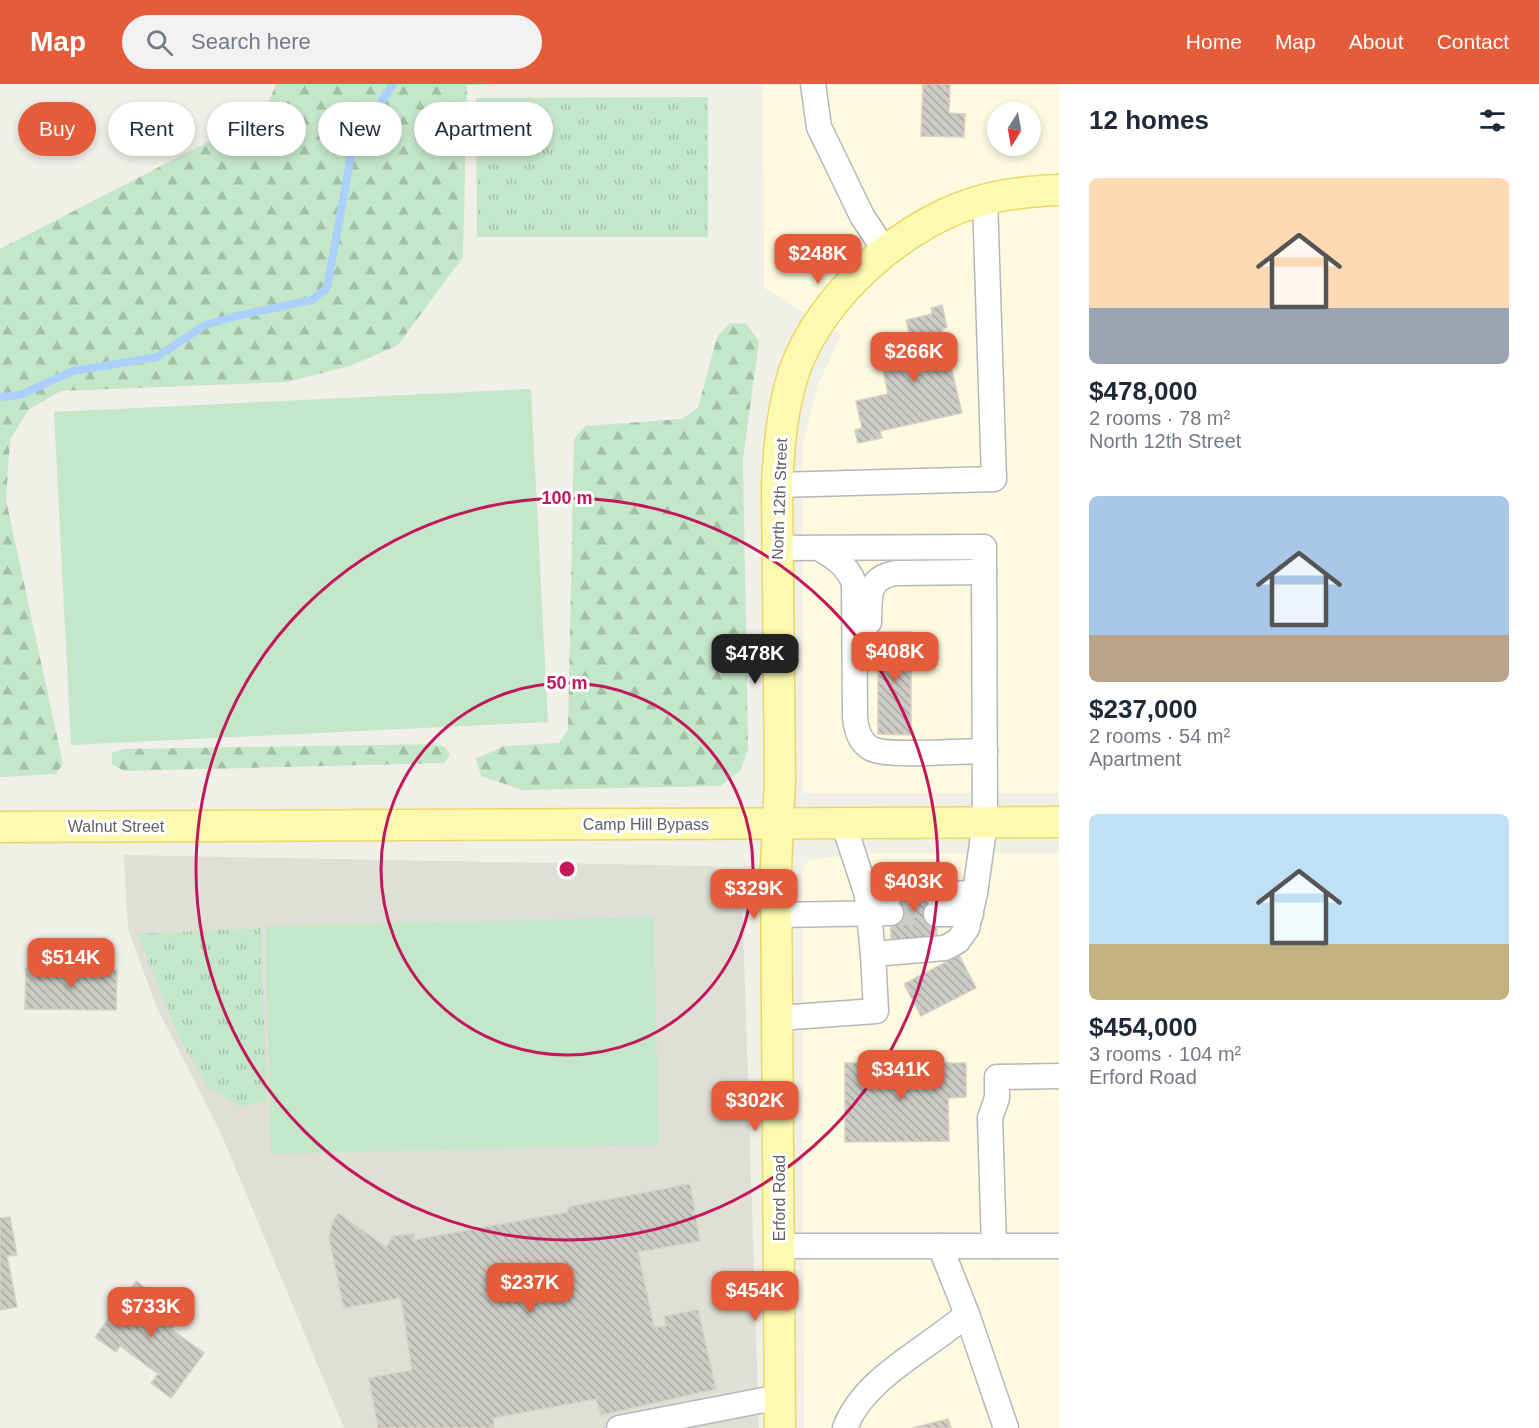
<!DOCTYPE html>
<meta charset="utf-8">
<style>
:root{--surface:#fff;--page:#f2f2f3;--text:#1f2937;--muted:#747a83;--accent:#e45c3a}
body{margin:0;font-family:Arial,sans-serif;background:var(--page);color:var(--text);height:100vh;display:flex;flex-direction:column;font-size:22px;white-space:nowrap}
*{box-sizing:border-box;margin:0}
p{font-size:20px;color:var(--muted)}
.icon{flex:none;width:33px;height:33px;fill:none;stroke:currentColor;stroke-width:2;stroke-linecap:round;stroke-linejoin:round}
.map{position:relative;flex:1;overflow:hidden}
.drawer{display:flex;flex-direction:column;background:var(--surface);width:480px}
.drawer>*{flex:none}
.top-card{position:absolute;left:18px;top:18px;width:570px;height:54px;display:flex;gap:12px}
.needle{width:39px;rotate:191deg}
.buttons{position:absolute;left:987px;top:18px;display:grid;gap:12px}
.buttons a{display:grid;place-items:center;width:54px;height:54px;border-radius:50%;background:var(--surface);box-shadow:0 3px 9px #0003;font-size:30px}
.price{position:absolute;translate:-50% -51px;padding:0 14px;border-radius:12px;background:var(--accent);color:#fff;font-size:20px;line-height:39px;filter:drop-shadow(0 2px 3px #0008)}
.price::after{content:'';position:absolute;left:50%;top:36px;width:18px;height:14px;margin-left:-9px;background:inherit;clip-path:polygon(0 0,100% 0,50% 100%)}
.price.on{background:#222;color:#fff}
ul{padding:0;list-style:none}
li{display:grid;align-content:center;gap:12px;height:318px;padding:0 30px}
li span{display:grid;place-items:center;height:186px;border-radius:9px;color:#555}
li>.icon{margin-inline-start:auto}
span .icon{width:108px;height:108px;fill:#fffc;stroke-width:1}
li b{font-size:26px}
h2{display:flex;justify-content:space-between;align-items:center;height:72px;padding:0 30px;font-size:26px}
.chip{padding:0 21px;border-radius:27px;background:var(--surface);box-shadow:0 3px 9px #0003;font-size:21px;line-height:54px}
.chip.on{background:var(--accent);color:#fff}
header{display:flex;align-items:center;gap:36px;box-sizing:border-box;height:84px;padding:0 30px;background:var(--accent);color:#fff}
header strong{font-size:28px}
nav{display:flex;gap:33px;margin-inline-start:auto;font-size:21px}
.search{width:420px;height:54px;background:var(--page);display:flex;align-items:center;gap:15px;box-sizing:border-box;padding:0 21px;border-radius:33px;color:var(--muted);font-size:22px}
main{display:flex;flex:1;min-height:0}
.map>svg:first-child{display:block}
.commercial{fill:#fdfae0;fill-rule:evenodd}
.education{fill:#e0dfd6}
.grass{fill:#c5e7c9}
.forest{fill:url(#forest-firs)}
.park{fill:url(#park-tufts)}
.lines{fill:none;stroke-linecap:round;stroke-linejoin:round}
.stream{stroke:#acd0fc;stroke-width:8}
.building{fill:url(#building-back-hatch);stroke:#d5d2c6;stroke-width:1.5}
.minor-tunnel{stroke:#ccccc8;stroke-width:24;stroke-dasharray:24 12;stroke-linecap:butt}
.minor-casing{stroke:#b5b7bb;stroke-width:27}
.major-casing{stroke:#edd764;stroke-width:33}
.minor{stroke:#fff;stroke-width:24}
.major{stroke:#fcf9b1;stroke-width:30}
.ring{fill:none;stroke:#c2185b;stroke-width:3}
.labels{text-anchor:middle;stroke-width:6;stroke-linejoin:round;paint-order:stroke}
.street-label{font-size:16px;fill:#5f6267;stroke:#fff}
.centre{fill:#c2185b;stroke:#fff;stroke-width:3}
.ring-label{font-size:18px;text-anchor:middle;font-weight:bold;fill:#c2185b;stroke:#fff;stroke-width:6;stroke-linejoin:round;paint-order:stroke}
</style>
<header>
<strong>Map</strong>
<div class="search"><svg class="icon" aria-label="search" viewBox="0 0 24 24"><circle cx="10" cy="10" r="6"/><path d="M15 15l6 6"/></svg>Search here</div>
<nav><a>Home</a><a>Map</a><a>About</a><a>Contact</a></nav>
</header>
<main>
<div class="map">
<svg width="1059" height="1344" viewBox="0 0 1059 1344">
<defs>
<pattern id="forest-firs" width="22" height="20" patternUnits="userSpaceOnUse" patternTransform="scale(1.5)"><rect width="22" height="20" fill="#c5e7c9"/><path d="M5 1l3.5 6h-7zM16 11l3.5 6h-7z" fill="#a3bfa7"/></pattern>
<pattern id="park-tufts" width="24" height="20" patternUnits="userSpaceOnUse" patternTransform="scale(1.5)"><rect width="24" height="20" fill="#c5e7c9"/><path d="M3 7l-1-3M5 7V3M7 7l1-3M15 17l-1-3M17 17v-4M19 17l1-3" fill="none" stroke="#a3bfa7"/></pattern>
<pattern id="building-back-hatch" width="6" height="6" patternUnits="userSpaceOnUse" patternTransform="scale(1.5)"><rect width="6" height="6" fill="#cccbc4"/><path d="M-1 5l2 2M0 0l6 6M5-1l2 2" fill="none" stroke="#a9a8a3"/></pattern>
</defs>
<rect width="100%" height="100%" fill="#f0efe8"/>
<!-- commercial -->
<g class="commercial">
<path d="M763 0H1059V709H803L802 364 818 301 841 251 764 204ZM998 28H1030V62H998Z"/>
<polygon points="878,769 1059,770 1059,1344 804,1344 802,790 805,780 811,775"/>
</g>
<!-- education -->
<polygon class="education" points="124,771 711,782 729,790 739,802 742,811 759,1344 344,1344 220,1047 157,924 128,845"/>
<!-- grass -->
<g class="grass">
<polygon points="531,305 548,638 71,661 54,328"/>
<polygon points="654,833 659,1061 271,1070 265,842"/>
</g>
<!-- forest -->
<g class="forest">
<polygon points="276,0 504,0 467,1 463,173 398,261 350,282 287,298 61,307 29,325 10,356 6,416 63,680 56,690 0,693 0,165 264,29"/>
<polygon points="730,239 746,240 759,257 743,375 748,666 740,687 721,702 523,706 481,692 476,675 504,662 559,659 568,646 574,355 585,342 682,335 698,324 717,253"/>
<polygon points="433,660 445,663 450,671 444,679 125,687 112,681 112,669 124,665"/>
</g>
<!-- park -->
<g class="park">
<polygon points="708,13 708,153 477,153 476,14"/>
<polygon points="261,844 267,1017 239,1023 207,1002 179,954 137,850"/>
</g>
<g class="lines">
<!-- stream -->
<polyline class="stream" points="0,313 20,311 73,287 157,273 205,241 237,232 312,216 327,204 353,61 393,0"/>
</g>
<!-- building -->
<g class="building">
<polygon points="923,0 950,0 949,29 965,30 964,53 921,52"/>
<polygon points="942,221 947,243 942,245 962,329 880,347 882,354 858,359 855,346 862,344 856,317 888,310 881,276 914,269 906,236 932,230 931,224"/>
<polygon points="878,548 911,548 911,651 878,650"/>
<polygon points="936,799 937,859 891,859 890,800"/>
<polygon points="959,871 976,904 921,932 904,900"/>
<polygon points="26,884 117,886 116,926 25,925"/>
<polygon points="845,979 966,979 966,1013 948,1014 949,1057 845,1058"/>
<polygon points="690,1100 700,1157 638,1168 654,1243 666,1242 664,1232 698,1226 716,1305 601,1331 596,1315 493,1334 494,1344 378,1344 369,1294 412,1286 401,1214 344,1224 329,1154 332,1140 338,1129 386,1163 393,1152 414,1150 414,1156 568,1128 568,1123"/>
<polygon points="10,1133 17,1171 7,1172 17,1223 0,1226 0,1134"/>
<polygon points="136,1197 182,1230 171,1245 204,1269 171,1314 151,1299 158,1290 120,1262 116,1268 95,1253"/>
<polygon points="948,1335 951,1344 912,1344"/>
</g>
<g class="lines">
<!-- minor-tunnel -->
<g class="minor-tunnel">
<polyline points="890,811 936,810"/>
<polyline points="891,829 936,830"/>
</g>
<!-- minor casing -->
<g class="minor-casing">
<g id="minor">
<polyline points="813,0 819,43 862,132 885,167"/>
<polyline points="777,401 994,395 985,115"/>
<polyline points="777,464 984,463 985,738 975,809 967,844 958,857 945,864 873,870"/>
<path d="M819 464C835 474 847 481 854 499L855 633C856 645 860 659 872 665 889 673 962 667 985 667"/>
<path d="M869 538C870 513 866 494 896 489L984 488"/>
<polyline points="936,810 975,809"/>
<polyline points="867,811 890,811"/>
<polyline points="936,830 971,830"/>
<polyline points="778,831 891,829"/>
<polyline points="778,934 876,927 873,870 867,811 843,738"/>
<polyline points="779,1162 1059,1162"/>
<polyline points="940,1162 967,1230 1006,1344"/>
<polyline points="994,1162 990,1034 997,1014 997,993 1059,992"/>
<polyline points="619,1344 780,1313"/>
<path d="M845 1344C864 1293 928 1265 967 1230"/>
</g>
</g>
<!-- major casing -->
<g class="major-casing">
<g id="major">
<polyline points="0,743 1059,738"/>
<path d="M780 1344 776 784 780 696 777 401C779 363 782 325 794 288 820 211 908 134 987 115 1010 109 1035 107 1059 106"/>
</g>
</g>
<!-- minor -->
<use href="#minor" class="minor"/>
<!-- major -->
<use href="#major" class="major"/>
</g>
<!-- distance rings -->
<g class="ring">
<circle cx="567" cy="785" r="186"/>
<circle cx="567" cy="785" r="371"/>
</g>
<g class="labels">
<!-- street labels -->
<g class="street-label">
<text transform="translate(779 415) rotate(-88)" y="6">North 12th Street</text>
<text x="646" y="746">Camp Hill Bypass</text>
<text x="116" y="748">Walnut Street</text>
<text transform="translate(779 1114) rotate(-90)" y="6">Erford Road</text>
</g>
</g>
<circle cx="567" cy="785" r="9" class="centre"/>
<g class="ring-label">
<text x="567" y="420">100 m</text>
<text x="567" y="605">50 m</text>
</g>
</svg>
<div class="buttons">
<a><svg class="needle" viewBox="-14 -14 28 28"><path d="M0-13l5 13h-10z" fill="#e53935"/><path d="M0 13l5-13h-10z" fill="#747a83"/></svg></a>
</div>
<b class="price" style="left:818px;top:201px">$248K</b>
<b class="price" style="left:914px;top:299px">$266K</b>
<b class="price" style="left:895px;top:599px">$408K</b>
<b class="price on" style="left:755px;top:601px">$478K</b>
<b class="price" style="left:914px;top:829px">$403K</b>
<b class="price" style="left:754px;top:836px">$329K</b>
<b class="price" style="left:71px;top:905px">$514K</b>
<b class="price" style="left:901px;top:1017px">$341K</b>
<b class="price" style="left:755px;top:1048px">$302K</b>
<b class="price" style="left:530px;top:1230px">$237K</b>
<b class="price" style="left:755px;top:1238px">$454K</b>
<b class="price" style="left:151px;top:1254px">$733K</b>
<div class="top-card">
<a class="chip on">Buy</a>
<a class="chip">Rent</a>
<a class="chip">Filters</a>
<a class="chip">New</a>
<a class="chip">Apartment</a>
</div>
</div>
<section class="drawer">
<h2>12 homes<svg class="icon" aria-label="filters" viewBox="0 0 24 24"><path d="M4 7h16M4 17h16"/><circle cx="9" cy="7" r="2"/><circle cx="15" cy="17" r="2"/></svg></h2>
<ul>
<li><span style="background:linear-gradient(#ffd9b3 70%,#9aa5b1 0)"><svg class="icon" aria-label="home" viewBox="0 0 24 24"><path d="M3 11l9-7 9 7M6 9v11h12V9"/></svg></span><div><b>$478,000</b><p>2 rooms · 78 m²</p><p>North 12th Street</p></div></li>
<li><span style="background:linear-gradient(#a9c7e8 75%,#b9a48a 0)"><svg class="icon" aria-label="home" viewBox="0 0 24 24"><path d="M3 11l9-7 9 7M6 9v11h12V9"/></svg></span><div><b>$237,000</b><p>2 rooms · 54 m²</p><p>Apartment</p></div></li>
<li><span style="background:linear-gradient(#bfe0f5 70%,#c2b280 0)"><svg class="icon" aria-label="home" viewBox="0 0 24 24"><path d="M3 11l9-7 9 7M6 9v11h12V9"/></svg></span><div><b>$454,000</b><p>3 rooms · 104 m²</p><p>Erford Road</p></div></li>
</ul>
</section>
</main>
